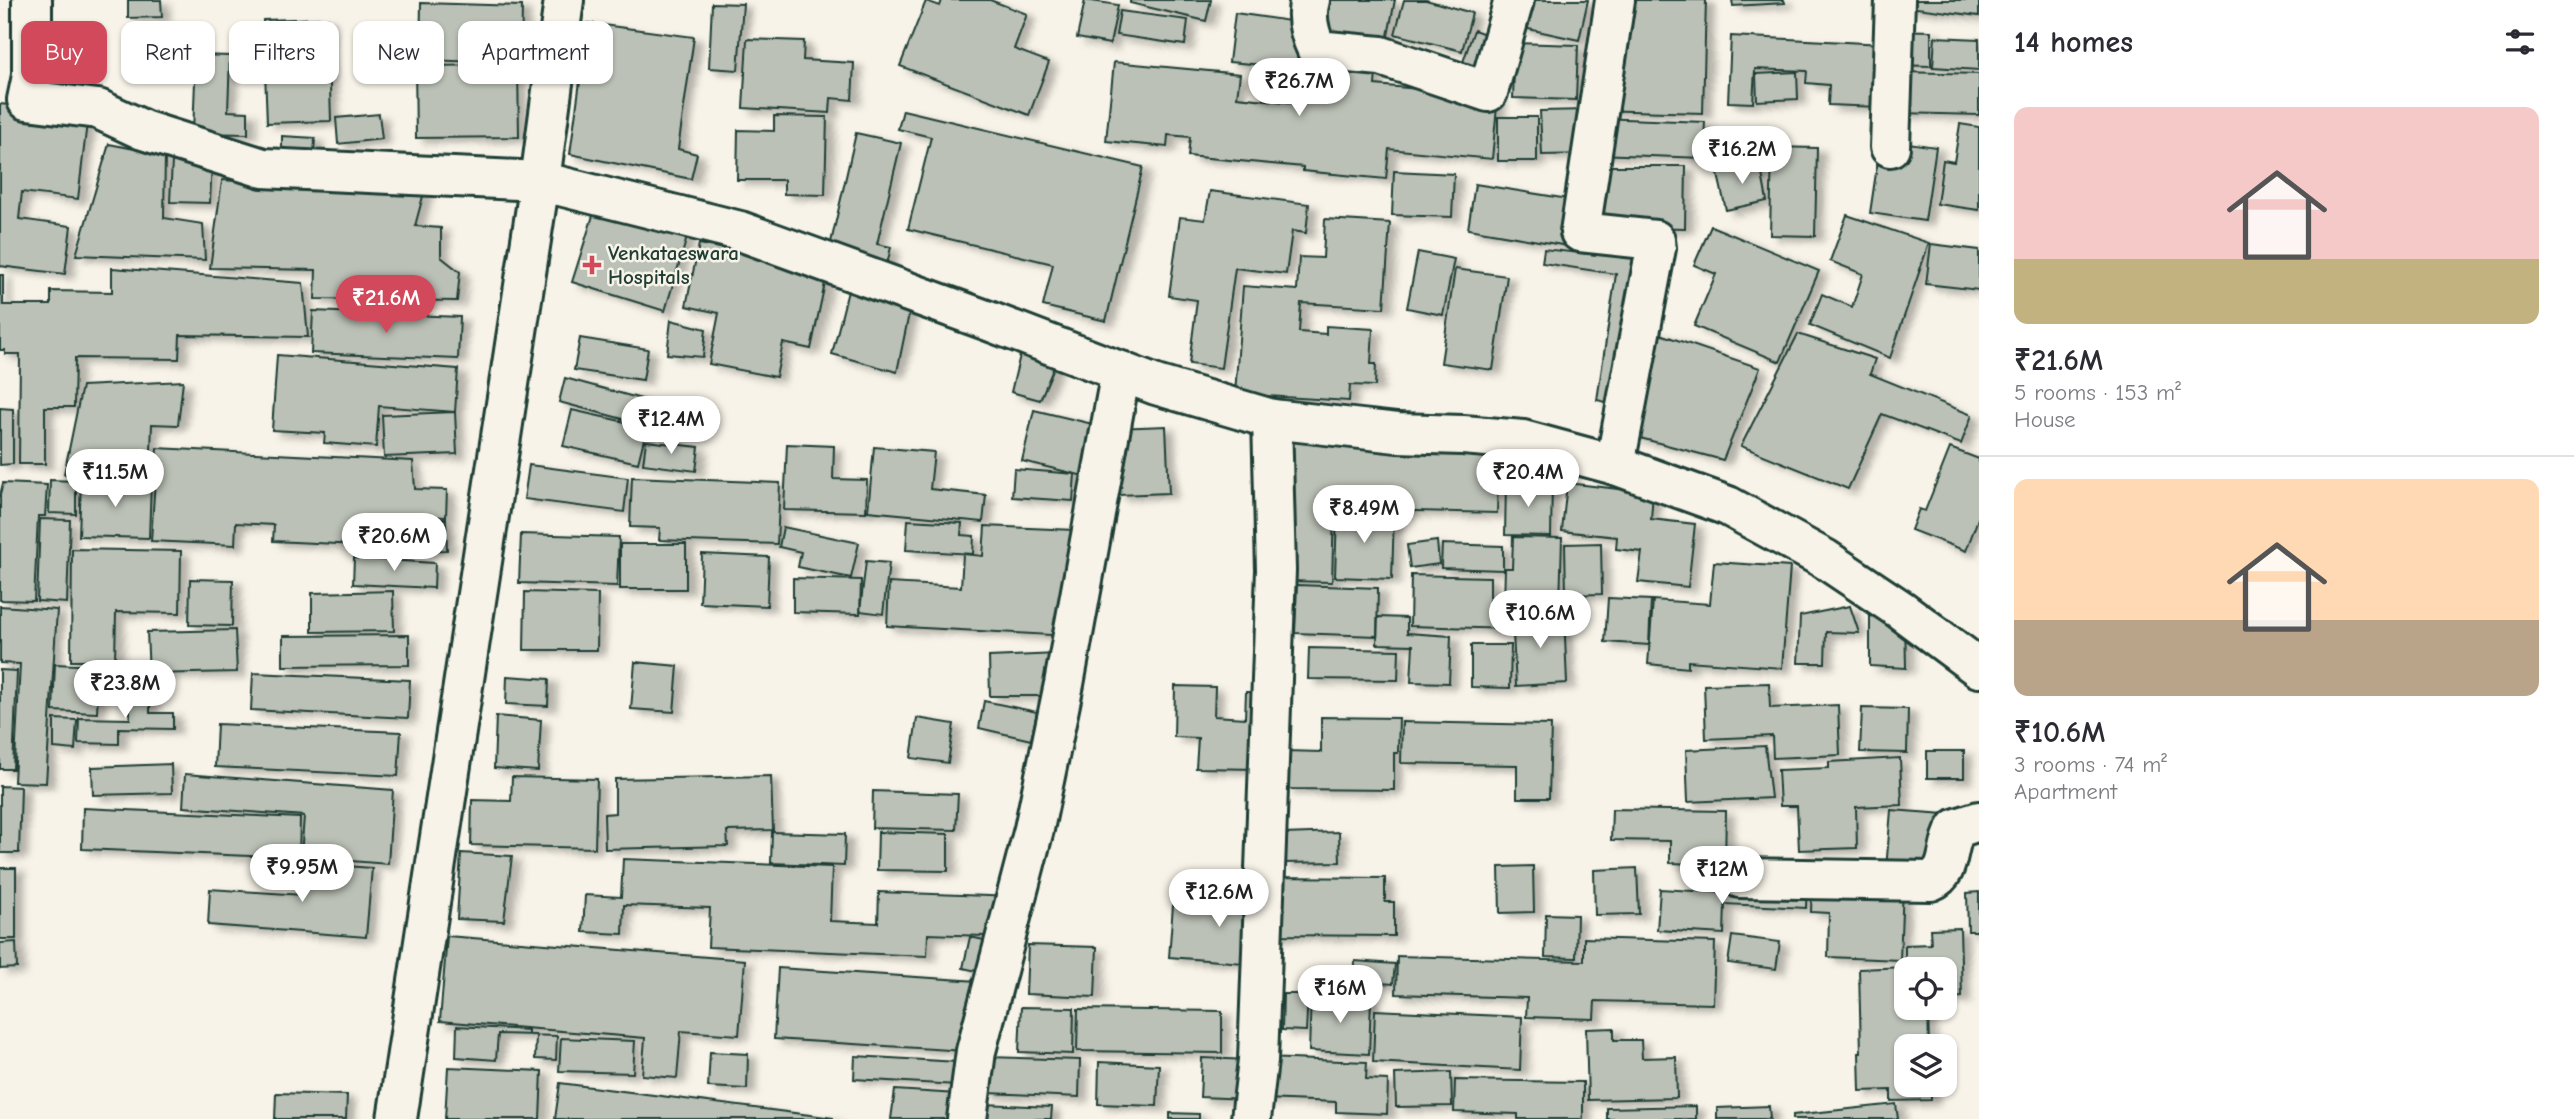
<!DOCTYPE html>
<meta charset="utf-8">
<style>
:root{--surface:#fff;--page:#f7f7f7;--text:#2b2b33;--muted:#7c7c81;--line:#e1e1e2;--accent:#d1495b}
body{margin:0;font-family:"Comic Neue",sans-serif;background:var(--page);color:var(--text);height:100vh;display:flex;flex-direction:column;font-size:26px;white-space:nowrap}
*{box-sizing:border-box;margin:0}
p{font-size:23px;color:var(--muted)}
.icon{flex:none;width:38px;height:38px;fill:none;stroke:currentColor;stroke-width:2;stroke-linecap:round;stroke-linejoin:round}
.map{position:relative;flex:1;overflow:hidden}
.details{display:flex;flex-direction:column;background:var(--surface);width:595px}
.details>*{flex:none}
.banner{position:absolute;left:21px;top:21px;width:665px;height:63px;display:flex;gap:14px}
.tools{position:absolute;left:1894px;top:957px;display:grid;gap:14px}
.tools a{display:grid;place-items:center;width:63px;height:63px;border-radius:14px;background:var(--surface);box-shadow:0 2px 5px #0004;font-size:35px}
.price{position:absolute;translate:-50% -60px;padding:0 16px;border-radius:24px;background:#fff;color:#222;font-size:23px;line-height:46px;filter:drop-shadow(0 2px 4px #0008)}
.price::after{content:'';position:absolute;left:50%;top:42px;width:21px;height:16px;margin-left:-10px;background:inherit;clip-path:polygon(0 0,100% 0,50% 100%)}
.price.active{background:var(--accent);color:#fff}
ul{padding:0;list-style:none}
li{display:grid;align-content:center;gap:14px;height:371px;padding:0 35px}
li+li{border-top:2px solid var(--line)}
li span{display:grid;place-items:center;height:217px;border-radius:14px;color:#555}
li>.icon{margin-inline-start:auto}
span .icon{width:126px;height:126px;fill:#fffc;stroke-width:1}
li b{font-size:30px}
h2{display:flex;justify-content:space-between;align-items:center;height:84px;padding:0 35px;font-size:30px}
.pill{padding:0 24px;border-radius:14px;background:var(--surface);box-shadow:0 2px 5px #0004;font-size:24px;line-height:63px}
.pill.active{background:var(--accent);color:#fff}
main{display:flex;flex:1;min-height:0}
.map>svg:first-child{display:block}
.building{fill:#bbc1b6;stroke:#1f3d34;stroke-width:2;filter:url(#shadow)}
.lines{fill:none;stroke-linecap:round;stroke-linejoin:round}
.minor-casing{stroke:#1f3d34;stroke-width:44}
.tertiary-casing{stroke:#1f3d34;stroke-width:44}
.minor{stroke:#f7f3e8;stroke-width:38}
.tertiary{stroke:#f7f3e8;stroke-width:38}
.poi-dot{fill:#d1495b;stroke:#f7f3e8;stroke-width:2.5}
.labels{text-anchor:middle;stroke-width:5;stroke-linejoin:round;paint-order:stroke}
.poi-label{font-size:21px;font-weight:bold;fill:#1f3d34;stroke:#f7f3e8;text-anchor:start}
</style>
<main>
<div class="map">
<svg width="1979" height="1119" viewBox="0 0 1979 1119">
<defs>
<filter id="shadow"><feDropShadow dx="8" dy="4.5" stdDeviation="3.5" flood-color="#0004"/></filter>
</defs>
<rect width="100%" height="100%" fill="#f7f3e8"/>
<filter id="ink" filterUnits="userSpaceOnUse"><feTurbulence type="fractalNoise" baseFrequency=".0143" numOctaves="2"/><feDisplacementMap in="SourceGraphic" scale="14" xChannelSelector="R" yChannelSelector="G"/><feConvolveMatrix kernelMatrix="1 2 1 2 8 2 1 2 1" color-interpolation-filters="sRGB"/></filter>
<g filter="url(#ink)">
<!-- building -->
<g class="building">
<polygon points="128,0 161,0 162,17 128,18"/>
<polygon points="942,0 990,0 1027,14 1014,49 1049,62 1029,115 900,66 926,1 940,6"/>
<polygon points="1085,0 1118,5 1110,44 1077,38"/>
<polygon points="1130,0 1211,0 1206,21 1130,3"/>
<polygon points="1326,0 1395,0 1385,51 1319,40"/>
<polygon points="1404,0 1426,0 1472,13 1462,51 1395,34"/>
<polygon points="1525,0 1588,0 1579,40 1519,27"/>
<polygon points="1598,0 1706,0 1703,113 1595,110"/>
<polygon points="1732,0 1784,0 1785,3 1733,6"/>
<polygon points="1894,0 1979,0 1979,16 1893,5"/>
<polygon points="421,3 522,6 521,63 420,60"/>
<polygon points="712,3 743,4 738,70 709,68"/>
<polygon points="1120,11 1188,20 1185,45 1116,35"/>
<polygon points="1235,13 1304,23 1300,68 1229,62"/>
<polygon points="328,18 331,121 267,123 263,20"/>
<polygon points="588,23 694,37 678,149 697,154 691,179 570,154"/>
<polygon points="1474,30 1499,39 1487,74 1462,65"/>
<polygon points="1892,30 1931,31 1931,66 1891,65"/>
<polygon points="1731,36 1883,44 1879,107 1828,105 1829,85 1806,83 1807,71 1755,69 1753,103 1728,102"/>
<polygon points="1935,37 1979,39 1979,70 1933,67"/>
<polygon points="747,39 804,41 803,60 854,63 852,100 831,98 830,113 743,108"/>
<polygon points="1515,43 1578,45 1576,100 1513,98"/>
<polygon points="196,55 230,56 228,111 248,112 248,134 193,133"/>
<polygon points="1310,55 1377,61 1375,85 1498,96 1492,159 1389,149 1386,179 1303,171 1303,167 1188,156 1190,137 1168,135 1167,147 1106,141 1114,62 1240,74 1237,97 1305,104"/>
<polygon points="518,65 519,137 416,138 415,66"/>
<polygon points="1797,72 1798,99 1757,101 1756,74"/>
<polygon points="1902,72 1979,74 1979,115 1901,113"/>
<polygon points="0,104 88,114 78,199 22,192 19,219 71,226 65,274 0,266"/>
<polygon points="903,110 1143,167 1106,321 1043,306 1053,264 908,229 931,137 898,129"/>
<polygon points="1588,110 1590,154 1542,155 1540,111"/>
<polygon points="379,114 382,139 338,144 336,118"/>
<polygon points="774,116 827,117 825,195 784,194 784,180 737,180 738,130 774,131"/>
<rect x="1498" y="117" width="39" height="44"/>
<polygon points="1598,118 1705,122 1703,158 1597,154"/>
<polygon points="1960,124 1979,127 1979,210 1937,204 1943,160 1954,162"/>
<polygon points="856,133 901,143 877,244 891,247 885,274 827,260"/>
<polygon points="282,136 315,138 314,155 282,154"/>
<polygon points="1881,139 1936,147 1925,221 1870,213"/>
<polygon points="109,144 165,155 164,218 203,224 205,260 76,255"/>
<polygon points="1772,147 1817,148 1815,236 1770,235"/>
<polygon points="172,160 212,161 210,203 170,202"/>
<polygon points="1760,163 1767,201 1726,210 1717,170"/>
<polygon points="1596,166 1686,166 1685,228 1594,226"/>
<polygon points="1394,171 1454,174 1452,217 1392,215"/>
<polygon points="222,180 315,187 426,185 415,226 441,228 441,257 460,272 457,301 315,299 316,270 210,268"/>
<polygon points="1475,184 1581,201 1574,247 1468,229"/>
<polygon points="1210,191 1309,204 1306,233 1292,231 1286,274 1235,268 1221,368 1189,364 1197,300 1169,296 1180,217 1205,220"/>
<polygon points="596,206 688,234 665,311 572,282"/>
<polygon points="1847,215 1929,243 1890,358 1810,325 1822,294 1852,307 1863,274 1830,261"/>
<polygon points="1325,219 1390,223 1384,308 1301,303 1299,332 1326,334 1326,326 1373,329 1371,364 1376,364 1375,386 1350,385 1349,401 1235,394 1243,286 1297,290 1299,257 1323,258"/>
<polygon points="1711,226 1819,271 1780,362 1694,326 1716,274 1694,265"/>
<polygon points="1590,240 1648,247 1623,406 1597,400 1616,274 1542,263 1544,249 1588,254"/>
<polygon points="699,244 828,269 811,349 783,343 776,377 709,364 719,313 686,306"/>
<polygon points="1931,244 1979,250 1979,290 1926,284"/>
<polygon points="1418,252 1454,259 1443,315 1407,308"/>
<polygon points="112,268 303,283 308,337 180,335 179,359 75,358 74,407 45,407 45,464 19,464 20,354 5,354 5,350 0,350 0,275 3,275 3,305 51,305 51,291 112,292"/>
<polygon points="1455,269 1507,276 1493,370 1441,363"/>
<polygon points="849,287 911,304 897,372 832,354"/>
<polygon points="313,311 460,317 458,359 311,353"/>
<polygon points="671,320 706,329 703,357 667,354"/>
<polygon points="1645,329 1760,368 1723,460 1625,434"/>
<polygon points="1798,334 1875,359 1870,374 1972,415 1961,444 1882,414 1848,489 1741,446"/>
<polygon points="580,338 648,349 643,380 574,370"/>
<polygon points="1022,347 1057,360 1040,400 1011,392"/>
<polygon points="277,355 458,369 455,412 379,406 376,447 324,443 325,433 272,430"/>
<polygon points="565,378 645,400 638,423 559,402"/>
<polygon points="183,381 178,425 152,424 150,478 64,474 82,386"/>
<polygon points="0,408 13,409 13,464 0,465"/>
<polygon points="572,410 647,427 638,463 563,446"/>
<polygon points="1034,410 1101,426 1088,477 1022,461"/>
<polygon points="455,412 457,454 384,457 382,415"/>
<polygon points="1166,426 1169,493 1118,495 1115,428"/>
<polygon points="1285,440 1499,444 1497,513 1334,509 1332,582 1284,581"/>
<polygon points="646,441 699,447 696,471 643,464"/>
<polygon points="787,444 834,446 833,479 867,480 866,512 784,510"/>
<polygon points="874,447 934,452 930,489 986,495 983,522 868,511"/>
<polygon points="157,448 413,461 415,489 447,490 446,517 403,515 401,547 273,541 274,525 236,523 235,545 151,541"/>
<polygon points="1950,448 1979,459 1979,516 1966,551 1911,530 1919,509 1925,511"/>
<polygon points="529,465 628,478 624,512 524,499"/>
<polygon points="1014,469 1075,474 1073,501 1012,497"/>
<polygon points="632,477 780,483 777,544 659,540 660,528 630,527"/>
<polygon points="50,480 76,481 76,514 49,513"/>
<polygon points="81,480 151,483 149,538 79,536"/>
<polygon points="1506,481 1552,483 1551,536 1505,535"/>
<polygon points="3,483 47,485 45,516 38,516 34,601 0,600 0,495"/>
<polygon points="1567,483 1653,493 1651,519 1695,524 1688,587 1638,582 1642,552 1616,549 1617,537 1562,531"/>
<polygon points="1337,512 1394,514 1392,579 1335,577"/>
<polygon points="40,519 70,520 67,603 37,601"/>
<polygon points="446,519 447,550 405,551 404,520"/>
<polygon points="908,520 962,523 961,535 974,536 973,554 906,550"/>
<polygon points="985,526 1075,530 1069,636 887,626 889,583 961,587 963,554 983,556"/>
<polygon points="783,527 859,543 851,578 798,567 801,552 779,547"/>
<polygon points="521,534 619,537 617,586 519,583"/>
<polygon points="1513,537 1562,538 1560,604 1504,602 1505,568 1512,568"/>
<polygon points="1437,541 1439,564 1410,568 1407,545"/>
<polygon points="1601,543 1602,594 1566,595 1565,544"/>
<rect x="620" y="544" width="66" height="45"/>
<polygon points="1442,544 1503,546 1503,570 1441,568"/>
<polygon points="72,549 181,551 180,613 116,612 115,661 71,661"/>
<polygon points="702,554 769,557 767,606 700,603"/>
<polygon points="354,558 435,563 434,588 353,584"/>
<polygon points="866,561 889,563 883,614 860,611"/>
<polygon points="1714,562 1790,567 1782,668 1688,661 1688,668 1648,664 1653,600 1710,604"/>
<polygon points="1411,575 1490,577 1490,604 1510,604 1510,629 1410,626"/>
<polygon points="793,578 861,580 860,614 793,612"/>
<polygon points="190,579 233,580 232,626 189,625"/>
<polygon points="1297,585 1378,588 1377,636 1295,633"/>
<polygon points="393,591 394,631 312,632 312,593"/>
<polygon points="525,592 598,594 597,650 524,650"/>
<polygon points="1608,598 1651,600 1649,645 1605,642"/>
<polygon points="0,606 57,610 46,783 14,782 20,664 0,663"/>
<polygon points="1850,606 1859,633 1826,632 1825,663 1798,663 1800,616"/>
<polygon points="1564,614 1567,683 1516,686 1512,617"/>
<polygon points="1870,616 1905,617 1906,668 1870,666"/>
<polygon points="1378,617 1407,618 1407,633 1451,636 1449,683 1411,682 1413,645 1377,644"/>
<polygon points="235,630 237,672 149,674 147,632"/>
<polygon points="409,635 409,665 283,666 283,636"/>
<polygon points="1471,645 1511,645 1510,688 1471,687"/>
<polygon points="1309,648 1399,650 1398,680 1308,679"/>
<polygon points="1057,654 1059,696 990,696 989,657"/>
<polygon points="635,662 678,666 674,712 631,709"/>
<polygon points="55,664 99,666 97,713 53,711"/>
<polygon points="0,670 17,671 13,769 0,769"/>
<polygon points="253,673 410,680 408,718 251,710"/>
<polygon points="507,676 549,679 548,706 506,704"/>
<polygon points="1769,683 1770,708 1838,705 1840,755 1773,758 1772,736 1706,739 1704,685"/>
<polygon points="130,685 150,685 150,713 173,713 173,729 119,728 119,744 78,743 79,718 130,719"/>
<polygon points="1175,686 1215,687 1214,716 1245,718 1246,692 1268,692 1260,769 1196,768 1198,738 1174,737"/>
<polygon points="984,701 1037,712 1031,740 979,728"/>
<polygon points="1862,708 1908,709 1907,753 1860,752"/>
<polygon points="496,716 541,720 538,771 494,768"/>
<polygon points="1321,717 1399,718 1398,753 1394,753 1394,790 1286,789 1286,751 1321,752"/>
<polygon points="917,718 954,724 948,763 911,758"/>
<polygon points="54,719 77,720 75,750 54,748"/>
<polygon points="1402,722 1551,725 1549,798 1517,798 1517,765 1401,763"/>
<polygon points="217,724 401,732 398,776 215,767"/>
<polygon points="1765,746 1771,798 1688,802 1686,750"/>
<rect x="1927" y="751" width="37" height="27"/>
<polygon points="1900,758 1902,805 1856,807 1857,848 1799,850 1797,806 1780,806 1778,770 1829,768 1829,762"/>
<polygon points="171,764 172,793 93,795 92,767"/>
<polygon points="185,774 393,790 388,864 301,857 304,816 183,807"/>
<polygon points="771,776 773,830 727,831 728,846 605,849 604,814 615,813 615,779"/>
<polygon points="512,777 597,779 595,848 471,845 472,800 511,801"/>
<polygon points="0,786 21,787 19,853 0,853"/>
<polygon points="873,791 958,794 956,830 872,828"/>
<polygon points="83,808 300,818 299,858 82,849"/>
<polygon points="1612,809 1726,811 1725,865 1670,863 1670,841 1611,840"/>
<polygon points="1891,810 1945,814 1941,873 1886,869"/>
<polygon points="772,832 845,834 844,866 771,863"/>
<polygon points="878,832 948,834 948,871 877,870"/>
<polygon points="1339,832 1340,862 1283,863 1283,834"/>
<polygon points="461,853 512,856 504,921 457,919"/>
<polygon points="623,859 832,867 830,921 878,923 879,892 1015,897 1014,937 928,934 927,956 708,947 710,908 624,905 623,934 583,932 585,895 621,897"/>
<polygon points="306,863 372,868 366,937 208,925 210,889 303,895"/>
<polygon points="1533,866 1534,912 1500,913 1499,867"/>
<rect x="0" y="868" width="16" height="71"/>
<polygon points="1637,868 1639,914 1595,915 1594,870"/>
<polygon points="1267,877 1385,878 1385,902 1394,902 1394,936 1267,935"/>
<polygon points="1807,878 1806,908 1725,904 1724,934 1657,930 1660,889 1731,893"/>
<polygon points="1812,884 1903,887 1900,960 1828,957 1829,913 1811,912"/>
<polygon points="1223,886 1262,889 1256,964 1169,957 1173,905 1221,909"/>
<polygon points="1979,892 1979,931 1968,931 1967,893"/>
<polygon points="1546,914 1577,915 1576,958 1545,957"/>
<polygon points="1960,928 1962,997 1944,998 1944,970 1906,970 1906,1008 1928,1008 1929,1046 1906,1046 1906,1085 1931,1085 1931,1100 1891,1101 1891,1090 1860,1091 1859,1053 1861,1053 1859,969 1905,967 1905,945 1931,944 1930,929"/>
<polygon points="447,936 745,960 739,1035 681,1031 677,1078 642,1075 645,1038 440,1021"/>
<polygon points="1732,936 1780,942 1776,969 1728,963"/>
<polygon points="970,937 1002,944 995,975 963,968"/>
<polygon points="1584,938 1715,942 1713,1004 1595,1001 1594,1019 1526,1017 1527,998 1396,994 1397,956 1584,961"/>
<polygon points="16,942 17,968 0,969 0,943"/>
<polygon points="1028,945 1097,947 1095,997 1026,994"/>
<polygon points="1355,961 1395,964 1393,984 1354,981"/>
<polygon points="778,968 993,982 981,1052 774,1039"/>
<polygon points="1283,994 1308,994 1306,1031 1282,1030"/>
<polygon points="1311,996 1371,998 1369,1054 1309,1051"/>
<polygon points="1021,1007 1074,1008 1073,1054 1019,1052"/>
<polygon points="1078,1009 1222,1011 1222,1053 1077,1051"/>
<polygon points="1375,1010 1522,1017 1520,1070 1373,1062"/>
<polygon points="457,1026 528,1030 528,1035 557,1036 556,1060 535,1059 536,1035 498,1034 496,1060 456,1057"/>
<polygon points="1614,1028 1614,1040 1641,1040 1642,1058 1676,1057 1677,1098 1588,1100 1586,1029"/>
<polygon points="561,1038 635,1041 633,1073 559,1071"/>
<polygon points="710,1052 748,1054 747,1089 708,1087"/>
<polygon points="855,1056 958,1062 957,1085 854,1079"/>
<polygon points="988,1057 1080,1060 1079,1097 987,1093"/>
<polygon points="1202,1058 1250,1060 1248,1099 1200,1097"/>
<polygon points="1265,1058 1367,1062 1366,1079 1388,1080 1387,1114 1336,1112 1336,1102 1264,1099"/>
<polygon points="1099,1062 1159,1065 1157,1106 1098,1104"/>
<polygon points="448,1067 542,1071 540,1119 445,1119"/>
<polygon points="1451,1072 1452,1106 1396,1107 1395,1074"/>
<polygon points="1455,1080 1583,1082 1583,1119 1518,1119 1518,1114 1454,1112"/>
<polygon points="560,1083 833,1118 833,1119 555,1119"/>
<polygon points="895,1090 957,1094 956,1119 891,1119"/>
<polygon points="276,1093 347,1095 346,1119 275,1119"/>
<polygon points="984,1104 1052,1107 1051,1119 982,1119"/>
<polygon points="1896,1104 1898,1119 1793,1119 1793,1115"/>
<polygon points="1696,1106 1696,1119 1607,1119 1607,1108"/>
<polygon points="1769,1106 1770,1119 1717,1119 1717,1108"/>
<polygon points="1170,1113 1199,1114 1199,1119 1170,1119"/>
</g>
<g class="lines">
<!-- minor casing -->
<g class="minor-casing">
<g id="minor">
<polyline points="32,0 32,76 27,100 98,109 143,130 263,168 540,181 740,231 986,320 1156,385 1272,419 1397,433 1463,435 1523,440 1615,465 1728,506 1825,559 1901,610 1979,668"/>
<path d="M1310 0C1305 16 1310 35 1317 50L1381 56 1488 92 1514 0"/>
<polyline points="1615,0 1580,232 1655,240 1656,248 1615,465"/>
<polyline points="1890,147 1895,0"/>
<path d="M1740 878 1931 881C1952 873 1945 845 1957 828L1979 821"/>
<polyline points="967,1119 976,1051 1034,829 1064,684 1121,371"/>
<polyline points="1251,1119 1258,1060 1276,570 1272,419"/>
</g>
</g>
<!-- tertiary casing -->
<g class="tertiary-casing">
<polyline id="tertiary" points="397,1119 540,181 564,0"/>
</g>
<!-- minor -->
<use href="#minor" class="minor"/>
<!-- tertiary -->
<use href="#tertiary" class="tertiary"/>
</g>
</g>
<!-- markers -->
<path class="poi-dot" d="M588.5 254.5h7v7h7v7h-7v7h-7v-7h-7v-7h7z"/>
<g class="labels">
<!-- poi labels -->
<g class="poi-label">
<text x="608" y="260">Venkataeswara<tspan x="608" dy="24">Hospitals</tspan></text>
</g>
</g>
</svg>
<div class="tools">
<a><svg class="icon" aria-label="locate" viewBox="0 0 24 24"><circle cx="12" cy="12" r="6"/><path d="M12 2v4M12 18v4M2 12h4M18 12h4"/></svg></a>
<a><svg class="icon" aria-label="layers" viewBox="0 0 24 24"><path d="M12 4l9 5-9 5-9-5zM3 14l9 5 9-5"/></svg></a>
</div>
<b class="price" style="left:1299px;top:118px">₹26.7M</b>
<b class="price" style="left:1742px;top:186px">₹16.2M</b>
<b class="price active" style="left:386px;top:335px">₹21.6M</b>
<b class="price" style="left:671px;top:456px">₹12.4M</b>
<b class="price" style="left:115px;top:509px">₹11.5M</b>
<b class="price" style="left:1528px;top:509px">₹20.4M</b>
<b class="price" style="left:1364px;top:545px">₹8.49M</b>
<b class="price" style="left:394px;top:573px">₹20.6M</b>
<b class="price" style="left:1540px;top:650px">₹10.6M</b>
<b class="price" style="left:125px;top:720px">₹23.8M</b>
<b class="price" style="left:302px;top:904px">₹9.95M</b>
<b class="price" style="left:1722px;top:906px">₹12M</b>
<b class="price" style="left:1219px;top:929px">₹12.6M</b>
<b class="price" style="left:1340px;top:1025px">₹16M</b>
<div class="banner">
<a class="pill active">Buy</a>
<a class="pill">Rent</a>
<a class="pill">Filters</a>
<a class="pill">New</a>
<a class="pill">Apartment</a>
</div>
</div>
<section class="details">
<h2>14 homes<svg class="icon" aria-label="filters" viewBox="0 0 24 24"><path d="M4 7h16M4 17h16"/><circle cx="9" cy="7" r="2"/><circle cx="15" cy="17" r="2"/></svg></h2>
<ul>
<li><span style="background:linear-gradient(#f6c9c9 70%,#c2b280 0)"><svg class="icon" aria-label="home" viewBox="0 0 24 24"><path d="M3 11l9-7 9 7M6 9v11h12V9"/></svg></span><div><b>₹21.6M</b><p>5 rooms · 153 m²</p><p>House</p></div></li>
<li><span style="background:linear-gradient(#ffd9b3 65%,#b9a48a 0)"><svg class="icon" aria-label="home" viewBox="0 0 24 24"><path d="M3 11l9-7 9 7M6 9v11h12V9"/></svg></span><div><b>₹10.6M</b><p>3 rooms · 74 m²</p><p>Apartment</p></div></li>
</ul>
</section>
</main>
